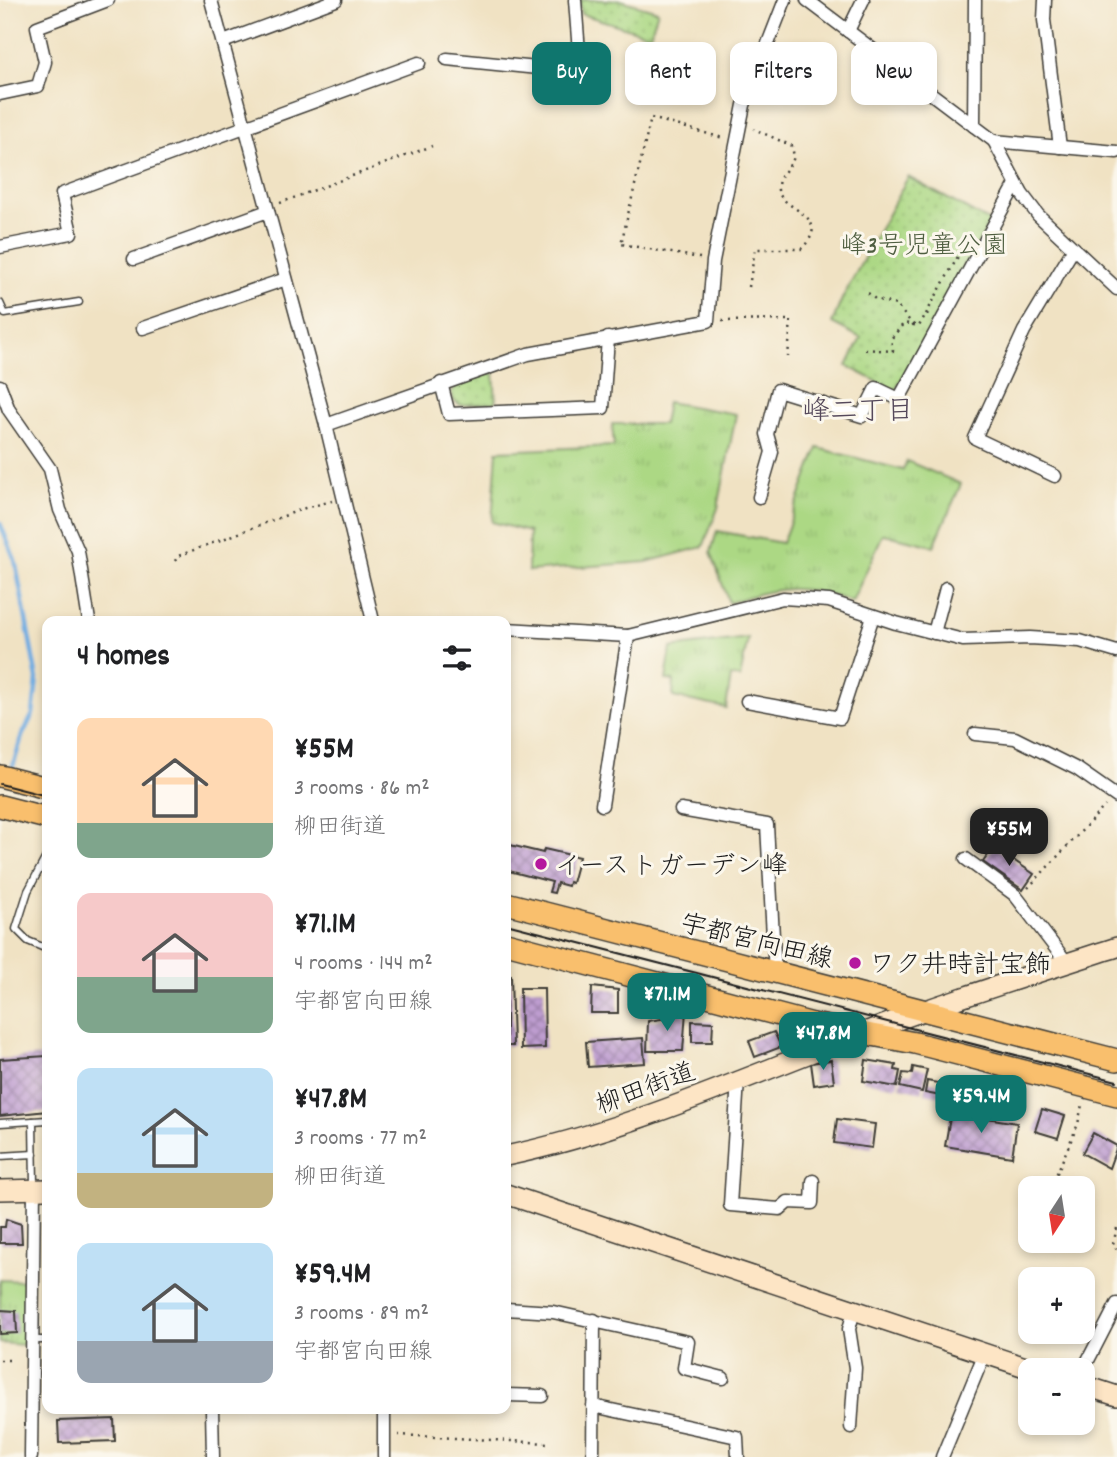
<!DOCTYPE html>
<meta charset="utf-8">
<style>
:root{--surface:#fff;--page:#f2f2f2;--text:#202124;--muted:#757577;--accent:#0f766e}
body{margin:0;font-family:Dekko,"Klee One",sans-serif;background:var(--page);color:var(--text);height:100vh;display:flex;flex-direction:column;font-size:26px;white-space:nowrap}
*{box-sizing:border-box;margin:0}
p{font-size:23px;color:var(--muted)}
.icon{flex:none;width:38px;height:38px;fill:none;stroke:currentColor;stroke-width:2;stroke-linecap:round;stroke-linejoin:round}
.map{position:relative;flex:1;overflow:hidden}
.side{position:absolute;left:42px;top:616px;width:469px;height:798px;display:flex;flex-direction:column;background:var(--surface);border-radius:14px;box-shadow:0 4px 10px #0003}
.side>*{flex:none}
.guide{position:absolute;left:532px;top:42px;width:480px;height:63px;display:flex;gap:14px}
.needle{width:46px;rotate:192deg}
.buttons{position:absolute;left:1018px;top:1176px;display:grid;gap:14px}
.buttons a{display:grid;place-items:center;width:77px;height:77px;border-radius:14px;background:var(--surface);box-shadow:0 4px 10px #0003;font-size:35px}
.price{position:absolute;translate:-50% -60px;padding:0 16px;border-radius:14px;background:var(--accent);color:#fff;font-size:23px;line-height:46px;filter:drop-shadow(0 2px 4px #0008)}
.price::after{content:'';position:absolute;left:50%;top:42px;width:21px;height:16px;margin-left:-10px;background:inherit;clip-path:polygon(0 0,100% 0,50% 100%)}
.price.selected{background:#222;color:#fff}
ul{padding:0;list-style:none}
li{display:flex;align-items:center;gap:21px;height:175px;padding:0 35px}
li span{display:grid;place-items:center;flex:none;width:196px;height:140px;border-radius:14px;color:#555}
li>.icon{margin-inline-start:auto}
span .icon{width:84px;height:84px;fill:#fffc;stroke-width:1}
li b{font-size:30px}
h2{display:flex;justify-content:space-between;align-items:center;height:84px;padding:0 35px;font-size:30px}
.tag{padding:0 24px;border-radius:14px;background:var(--surface);box-shadow:0 4px 10px #0003;font-size:24px;line-height:63px}
.tag.selected{background:var(--accent);color:#fff}
.map>svg:first-child{display:block}
.grass{fill:url(#grass-tufts);stroke:#647a50;stroke-width:2}
.park{fill:url(#park-dots);stroke:#647a50;stroke-width:2}
.lines{fill:none;stroke-linecap:round;stroke-linejoin:round}
.stream{stroke:#6face1;stroke-width:4.5}
.building{fill:url(#building-cross-hatch)}
.lane-casing{stroke:#3c3a35;stroke-width:9}
.street-casing{stroke:#3c3a35;stroke-width:15}
.secondary-casing{stroke:#3c3a35;stroke-width:22}
.primary-casing{stroke:#3c3a35;stroke-width:24}
.path{stroke:#3c3a35;stroke-width:2.5;stroke-dasharray:2 5;stroke-linecap:butt}
.lane{stroke:#fff;stroke-width:6}
.street{stroke:#fff;stroke-width:12}
.secondary{stroke:#fde5c5;stroke-width:19}
.primary{stroke:#f9bf6d;stroke-width:21}
.tram{stroke:#1c1c1c;stroke-width:2}
.poi-dot{fill:#b5179e;stroke:#fbf7ec;stroke-width:2.5}
.labels{text-anchor:middle;stroke-width:6;stroke-linejoin:round;paint-order:stroke}
.park-label{font-size:26px;fill:#4e5e40;stroke:#fbf7ec}
.poi-label{font-size:26px;fill:#1c1c1c;stroke:#fbf7ec;text-anchor:start}
.street-label{font-size:26px;fill:#1c1c1c;stroke:#fbf7ec}
.neighbourhood-label{font-size:28px;fill:#55495b;stroke:#fbf7ec}
</style>
<div class="map">
<svg width="1117" height="1457" viewBox="0 0 1117 1457">
<defs>
<pattern id="grass-tufts" width="24" height="20" patternUnits="userSpaceOnUse" patternTransform="scale(1.75)"><rect width="24" height="20" fill="#acd884"/><path d="M3 7l-1-3M5 7V3M7 7l1-3M15 17l-1-3M17 17v-4M19 17l1-3" fill="none" stroke="#93b971"/></pattern>
<pattern id="park-dots" width="8" height="8" patternUnits="userSpaceOnUse" patternTransform="scale(1.75)"><rect width="8" height="8" fill="#acd884"/><path d="M2 2h.1M6 6h.1" fill="none" stroke="#93b971" stroke-width="1.8" stroke-linecap="round"/></pattern>
<pattern id="building-cross-hatch" width="8" height="8" patternUnits="userSpaceOnUse" patternTransform="scale(1.75)"><rect width="8" height="8" fill="#be9dd0"/><path d="M0 0l8 8M0 8l8-8" fill="none" stroke="#9a7fa8"/></pattern>
</defs>
<rect width="100%" height="100%" fill="#fbf7ec"/>
<filter id="ink" filterUnits="userSpaceOnUse"><feTurbulence type="fractalNoise" baseFrequency=".0143" numOctaves="2"/><feDisplacementMap in="SourceGraphic" scale="14" xChannelSelector="R" yChannelSelector="G"/><feConvolveMatrix kernelMatrix="1 2 1 2 8 2 1 2 1" color-interpolation-filters="sRGB"/></filter>
<filter id="wash" filterUnits="userSpaceOnUse"><feTurbulence type="fractalNoise" baseFrequency=".00686" numOctaves="4" result="noise"/><feDisplacementMap in="SourceGraphic" scale="28" xChannelSelector="R" yChannelSelector="G"/><feGaussianBlur stdDeviation="1.57" result="paint"/><feColorMatrix in="noise" values="0 0 0 0 0 0 0 0 0 0 0 0 0 0 0 0 0 1.4 0 .05"/><feComposite in="paint" operator="in"/></filter>
<g filter="url(#wash)">
<rect width="100%" height="100%" fill="#f0e2c3"/>
<!-- grass -->
<g class="grass">
<polygon points="667,402 736,414 718,508 703,547 646,562 528,571 529,532 492,522 497,451 614,446 612,424 663,424"/>
<path d="M818 448 903 470 907 461 961 484 934 546 883 534 852 602C800 583 780 586 729 603L711 552 717 531 782 543Z"/>
<polygon points="748,638 740,678 731,676 726,708 673,697 674,681 666,680 671,648"/>
<polygon points="0,1280 25,1281 24,1345 0,1343"/>
</g>
<!-- park -->
<g class="park">
<polygon points="580,0 620,0 658,11 650,35 581,14"/>
<polygon points="908,177 990,222 895,391 847,366 861,338 832,323 842,299"/>
<polygon points="494,372 496,403 460,405 454,401 451,392 458,383"/>
</g>
<g class="lines">
<!-- stream -->
<polyline class="stream" points="0,523 15,560 37,679 33,714 22,736 13,766"/>
</g>
<g id="blocks">
<!-- building -->
<g class="building">
<polygon points="506,844 543,853 544,849 579,857 572,883 569,882 568,886 557,883 554,893 549,892 552,882 509,871 506,881"/>
<polygon points="994,847 1034,874 1023,890 983,862"/>
<polygon points="506,975 511,975 513,1046 506,1046"/>
<polygon points="592,987 618,990 618,1013 591,1013"/>
<polygon points="520,988 544,988 545,1048 521,1049"/>
<polygon points="668,1011 686,1011 683,1051 647,1051 648,1021 668,1018"/>
<polygon points="692,1021 713,1022 712,1042 692,1042"/>
<polygon points="774,1032 781,1047 755,1057 749,1041"/>
<polygon points="643,1038 645,1063 588,1067 586,1042"/>
<polygon points="47,1056 47,1111 0,1116 0,1059"/>
<polygon points="831,1060 834,1082 814,1085 811,1063"/>
<polygon points="866,1060 896,1065 895,1070 900,1071 897,1087 863,1081"/>
<polygon points="913,1067 927,1070 922,1092 900,1087 903,1073 912,1074"/>
<polygon points="927,1081 943,1084 941,1096 925,1093"/>
<polygon points="1042,1109 1065,1116 1058,1138 1035,1131"/>
<polygon points="951,1112 1017,1123 1012,1157 945,1146"/>
<polygon points="837,1119 875,1124 872,1148 834,1143"/>
<polygon points="1093,1133 1117,1146 1109,1168 1082,1153"/>
<polygon points="6,1219 21,1224 22,1243 0,1243 0,1227 5,1227"/>
<polygon points="0,1310 16,1311 17,1333 0,1334"/>
<polygon points="114,1419 115,1441 59,1443 58,1421"/>
</g>
</g>
</g>
<g filter="url(#ink)">
<use href="#blocks" fill-opacity="0" stroke="#3c3a35" stroke-width="2"/>
<g class="lines">
<!-- lane casing -->
<g class="lane-casing">
<g id="lane">
<polyline points="0,303 5,314 79,302"/>
<polyline points="47,855 28,891 16,929 28,941 47,949"/>
<polyline points="0,1123 33,1121"/>
<polyline points="0,1156 34,1154"/>
<polyline points="34,1185 33,1121 47,1120"/>
<polyline points="33,1340 47,1340"/>
</g>
</g>
<!-- street casing -->
<g class="street-casing">
<g id="street">
<polyline points="211,0 326,425 373,621"/>
<polyline points="807,0 994,141 1117,152"/>
<polyline points="1045,0 1044,20 1060,147"/>
<polyline points="848,31 863,0"/>
<polyline points="223,42 336,0"/>
<polyline points="447,59 577,72 579,52 575,0"/>
<polyline points="0,94 38,86 45,62 37,27 108,0"/>
<polyline points="974,126 975,0"/>
<polyline points="994,141 1022,194 1038,215 1117,289"/>
<polyline points="0,247 71,233 62,194 419,63"/>
<polyline points="134,259 268,211"/>
<polyline points="143,328 286,279"/>
<polyline points="441,383 449,414 603,408 608,338"/>
<polyline points="0,386 9,410 50,469 60,510 78,551 89,621"/>
<polyline points="326,425 528,354 708,321 713,261 744,105 785,0"/>
<polyline points="1055,476 975,438 1024,331 1074,248"/>
<polyline points="759,497 772,452 767,434 778,390 862,416 876,388 899,399 1016,184"/>
<polyline points="506,629 628,636 783,598 829,601 896,623 963,640 1030,638 1080,641 1117,652"/>
<polyline points="934,633 946,588"/>
<polyline points="747,701 840,718 873,616"/>
<polyline points="975,734 1015,738 1077,769 1117,797"/>
<polyline points="602,805 628,636"/>
<polyline points="681,810 767,825 775,974"/>
<polyline points="966,859 1015,895 1067,963"/>
<polyline points="738,1080 730,1205 780,1209 788,1202 812,1203 813,1181"/>
<polyline points="506,1309 553,1312 688,1342 684,1368 723,1378"/>
<polyline points="1083,1370 1117,1304"/>
<polyline points="506,1395 542,1396"/>
<polyline points="593,1406 737,1437 738,1457"/>
<polyline points="212,1409 213,1457"/>
<polyline points="384,1409 384,1457"/>
<polyline points="851,1427 855,1368 849,1329 854,1311"/>
<polyline points="31,1457 34,1189"/>
<polyline points="593,1457 594,1320"/>
<polyline points="942,1457 984,1355"/>
</g>
</g>
<!-- secondary casing -->
<g class="secondary-casing">
<g id="secondary">
<path d="M506 1156C622 1132 731 1083 841 1041 932 1006 1024 977 1117 947"/>
<polyline points="0,1190 47,1189"/>
<polyline points="506,1194 1034,1370"/>
<polyline points="1083,1385 1117,1396"/>
</g>
</g>
<!-- primary casing -->
<g class="primary-casing">
<g id="primary">
<polyline points="0,776 47,788"/>
<polyline points="0,806 47,818"/>
<polyline points="506,903 1117,1060"/>
<polyline points="506,943 813,1024 915,1043 1117,1095"/>
</g>
</g>
<!-- path -->
<g class="path">
<polyline points="280,203 432,146"/>
<polyline points="700,258 621,244 651,118 723,138"/>
<path d="M749 287 755 249H801C836 216 781 210 778 190 776 176 790 169 794 157L792 146 754 129"/>
<polyline points="868,293 875,299 896,305 916,328"/>
<polyline points="926,314 965,244 968,245"/>
<polyline points="722,321 791,320 788,357"/>
<polyline points="865,349 893,351 891,339 904,323 919,326 926,314 929,315"/>
<polyline points="175,561 178,556 305,508 332,501"/>
<polyline points="1028,888 1105,806"/>
<polyline points="1054,1180 1078,1124 1082,1105"/>
<polyline points="1117,1228 1113,1244 1117,1250"/>
<polyline points="0,1360 9,1360"/>
<polyline points="398,1435 549,1443"/>
</g>
<!-- lane -->
<use href="#lane" class="lane"/>
<!-- street -->
<use href="#street" class="street"/>
<!-- secondary -->
<use href="#secondary" class="secondary"/>
<!-- primary -->
<use href="#primary" class="primary"/>
<!-- tram -->
<g class="tram">
<polyline points="0,784 47,796"/>
<polyline points="506,924 1117,1081"/>
</g>
</g>
</g>
<!-- markers -->
<g class="poi-dot">
<circle cx="541" cy="864" r="7"/>
<circle cx="855" cy="963" r="7"/>
</g>
<g class="labels">
<!-- park labels -->
<g class="park-label">
<text x="924" y="253">峰3号児童公園</text>
</g>
<!-- poi labels -->
<g class="poi-label">
<text x="555" y="873">イーストガーデン峰</text>
<text x="869" y="972">ワク井時計宝飾</text>
</g>
<!-- street labels -->
<g class="street-label">
<text transform="translate(757 940) rotate(14)" y="9">宇都宮向田線</text>
<text transform="translate(645 1087) rotate(-20)" y="9">柳田街道</text>
</g>
<!-- neighbourhood labels -->
<g class="neighbourhood-label">
<text x="858" y="419">峰二丁目</text>
</g>
</g>
</svg>
<div class="buttons">
<a><svg class="needle" viewBox="-14 -14 28 28"><path d="M0-13l5 13h-10z" fill="#e53935"/><path d="M0 13l5-13h-10z" fill="#757577"/></svg></a>
<a>+</a>
<a>−</a>
</div>
<b class="price selected" style="left:1009px;top:868px">¥55M</b>
<b class="price" style="left:667px;top:1033px">¥71.1M</b>
<b class="price" style="left:823px;top:1072px">¥47.8M</b>
<b class="price" style="left:981px;top:1135px">¥59.4M</b>
<div class="guide">
<a class="tag selected">Buy</a>
<a class="tag">Rent</a>
<a class="tag">Filters</a>
<a class="tag">New</a>
</div>
<section class="side">
<h2>4 homes<svg class="icon" aria-label="filters" viewBox="0 0 24 24"><path d="M4 7h16M4 17h16"/><circle cx="9" cy="7" r="2"/><circle cx="15" cy="17" r="2"/></svg></h2>
<ul>
<li><span style="background:linear-gradient(#ffd9b3 75%,#7fa58c 0)"><svg class="icon" aria-label="home" viewBox="0 0 24 24"><path d="M3 11l9-7 9 7M6 9v11h12V9"/></svg></span><div><b>¥55M</b><p>3 rooms · 86 m²</p><p>柳田街道</p></div></li>
<li><span style="background:linear-gradient(#f6c9c9 60%,#7fa58c 0)"><svg class="icon" aria-label="home" viewBox="0 0 24 24"><path d="M3 11l9-7 9 7M6 9v11h12V9"/></svg></span><div><b>¥71.1M</b><p>4 rooms · 144 m²</p><p>宇都宮向田線</p></div></li>
<li><span style="background:linear-gradient(#bfe0f5 75%,#c2b280 0)"><svg class="icon" aria-label="home" viewBox="0 0 24 24"><path d="M3 11l9-7 9 7M6 9v11h12V9"/></svg></span><div><b>¥47.8M</b><p>3 rooms · 77 m²</p><p>柳田街道</p></div></li>
<li><span style="background:linear-gradient(#bfe0f5 70%,#9aa5b1 0)"><svg class="icon" aria-label="home" viewBox="0 0 24 24"><path d="M3 11l9-7 9 7M6 9v11h12V9"/></svg></span><div><b>¥59.4M</b><p>3 rooms · 89 m²</p><p>宇都宮向田線</p></div></li>
</ul>
</section>
</div>
